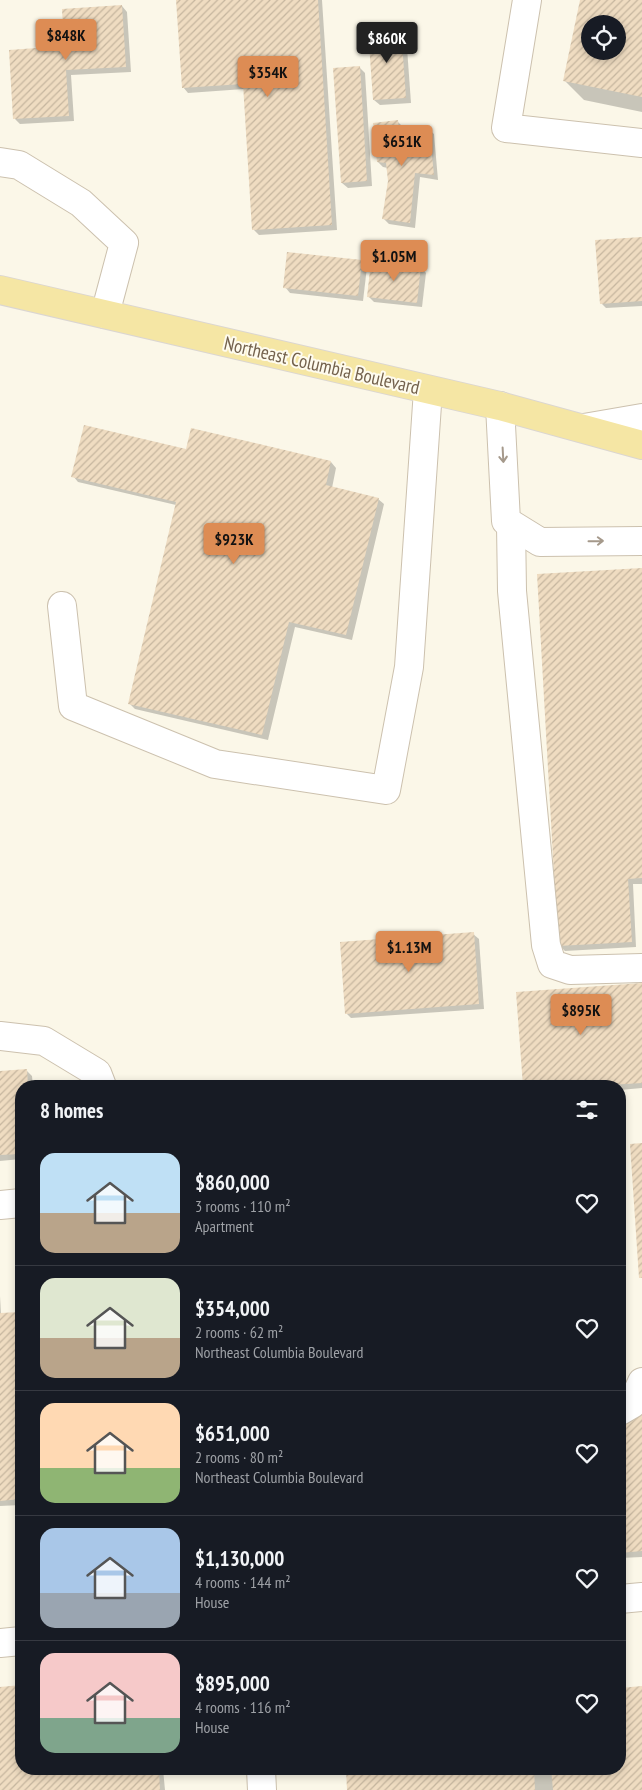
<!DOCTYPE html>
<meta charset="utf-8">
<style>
:root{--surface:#171b24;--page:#242831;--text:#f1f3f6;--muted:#9ea1a6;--line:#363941;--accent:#dd8c54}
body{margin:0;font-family:"PT Sans Narrow",sans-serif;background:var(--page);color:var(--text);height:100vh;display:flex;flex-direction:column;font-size:19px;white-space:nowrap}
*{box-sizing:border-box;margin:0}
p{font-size:16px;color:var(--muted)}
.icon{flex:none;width:28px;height:28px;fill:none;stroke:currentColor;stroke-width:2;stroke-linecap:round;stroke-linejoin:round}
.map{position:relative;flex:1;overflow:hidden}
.panel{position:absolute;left:15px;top:1080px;width:611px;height:695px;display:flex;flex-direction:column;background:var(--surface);border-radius:20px;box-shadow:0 2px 8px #0003}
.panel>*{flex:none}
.buttons{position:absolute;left:581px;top:15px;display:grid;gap:10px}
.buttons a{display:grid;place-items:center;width:45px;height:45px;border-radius:50%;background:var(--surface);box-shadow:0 2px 8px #0003;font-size:25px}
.price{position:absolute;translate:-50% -42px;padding:0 11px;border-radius:5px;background:var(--accent);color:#111;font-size:16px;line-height:32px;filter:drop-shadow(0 1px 2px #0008)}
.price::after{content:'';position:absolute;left:50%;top:30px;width:15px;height:11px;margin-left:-8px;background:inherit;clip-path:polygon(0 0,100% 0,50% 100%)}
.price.on{background:#222;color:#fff}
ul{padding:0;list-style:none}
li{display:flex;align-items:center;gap:15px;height:125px;padding:0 25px}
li+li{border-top:1px solid var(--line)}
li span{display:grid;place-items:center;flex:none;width:140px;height:100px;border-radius:15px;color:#555}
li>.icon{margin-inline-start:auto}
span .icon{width:60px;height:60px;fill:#fffc;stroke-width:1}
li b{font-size:21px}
h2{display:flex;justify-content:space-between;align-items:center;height:60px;padding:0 25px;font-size:21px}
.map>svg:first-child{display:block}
.shadow{fill:#0003;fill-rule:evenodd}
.building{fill:url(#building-hatch);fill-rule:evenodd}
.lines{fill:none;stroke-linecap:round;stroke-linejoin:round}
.minor-casing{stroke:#ccc1ae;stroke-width:30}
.major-casing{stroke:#dbd6d1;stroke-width:30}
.minor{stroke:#fff;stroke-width:28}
.major{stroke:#f5e6a4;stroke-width:28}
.oneway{stroke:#a5998b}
.labels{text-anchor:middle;stroke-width:4;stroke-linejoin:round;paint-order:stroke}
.street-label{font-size:19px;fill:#74624d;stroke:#fefbee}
</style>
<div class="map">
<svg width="642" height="1790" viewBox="0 0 642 1790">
<defs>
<pattern id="building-hatch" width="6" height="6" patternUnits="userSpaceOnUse" patternTransform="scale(1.25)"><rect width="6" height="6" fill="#efdcc1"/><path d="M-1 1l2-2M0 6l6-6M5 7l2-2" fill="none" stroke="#c6b69f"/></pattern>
</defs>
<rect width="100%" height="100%" fill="#fbf7e8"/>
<!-- shadow -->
<g class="shadow">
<polygon points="177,0 322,0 337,230 259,235 254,230 244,89 188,93 183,87"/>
<path d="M581 0H642V112L584 100 565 81ZM590 24H618V51H590Z"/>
<polygon points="122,6 127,12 131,72 71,75 74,121 20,124 15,119 65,47"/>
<polygon points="401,29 406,34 411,103 380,105 374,100"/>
<polygon points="359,67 365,73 372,186 348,188 342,183"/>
<polygon points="397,121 403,127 405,149 415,148 428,129 434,134 438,180 420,177 415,228 389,224 384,219 389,181 388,168 383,167 378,162"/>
<polygon points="642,238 642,306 606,308 601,303"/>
<polygon points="361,261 367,267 363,301 290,293 285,287"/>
<polygon points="373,262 421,267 426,273 422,307 374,302 368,296"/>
<polygon points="192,430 331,462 336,468 332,488 378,499 384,504 352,640 295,627 268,740 135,709 129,703 176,505 78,482 73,476 187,451"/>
<polygon points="642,569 642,884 633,884 636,947 565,951 560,946"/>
<polygon points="473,934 479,939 484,1009 351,1018 346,1013"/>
<polygon points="642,984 642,1088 620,1090 620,1086 524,1086 517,993"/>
<polygon points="26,1070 32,1076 33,1086 21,1086 21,1159 0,1161 0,1072"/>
<polygon points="0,1296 1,1314 21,1313 21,1505 0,1506"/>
<polygon points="642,1417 642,1557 620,1558 620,1418"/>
<polygon points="21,1687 21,1769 163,1769 165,1790 0,1790 0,1688"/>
<polygon points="642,1688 642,1790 349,1790 347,1769 620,1769 620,1689"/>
</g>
<!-- building -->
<g class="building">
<polygon points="176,0 318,0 332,225 252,230 243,84 182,88"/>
<path d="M580 0H642V97L563 81ZM590 24H618V51H590Z"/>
<polygon points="122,5 126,67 66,70 69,116 13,119 9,50 64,46 62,9"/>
<polygon points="401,28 406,98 373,100 368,30"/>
<polygon points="360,66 367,181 341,183 333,68"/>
<polygon points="398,120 401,148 413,147 413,129 429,127 434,175 415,173 410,223 382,219 388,181 386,163 377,162 373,123"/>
<polygon points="642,237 642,301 600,304 595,240"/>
<polygon points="287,252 362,260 358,296 283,288"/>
<polygon points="371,261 421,266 417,303 367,297"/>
<polygon points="84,425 186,449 191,428 331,461 326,485 379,498 346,635 289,622 262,735 128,704 176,502 71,477"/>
<polygon points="642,568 642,878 628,879 632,942 558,946 537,574"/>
<polygon points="474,932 479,1004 345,1014 340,942"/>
<polygon points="642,983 642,1083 594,1086 523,1086 516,992"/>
<polygon points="27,1069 28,1086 21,1086 21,1154 0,1155 0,1071"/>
<polygon points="642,1143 642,1278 639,1278 630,1144"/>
<polygon points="21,1312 21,1499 0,1501 0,1313"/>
<polygon points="642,1415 642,1551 620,1553 620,1417"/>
<polygon points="21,1685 21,1769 159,1769 160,1790 0,1790 0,1687"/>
<polygon points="642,1686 642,1790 553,1790 551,1769 620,1769 620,1688"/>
<polygon points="346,1769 534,1769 535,1790 347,1790"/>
</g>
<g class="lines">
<!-- minor casing -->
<g class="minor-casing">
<g id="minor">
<polyline points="527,0 506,128 642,143"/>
<polyline points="0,162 19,165 81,203 124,243 105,314"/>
<polyline points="500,406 506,521 540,542 642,541"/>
<polyline points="584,428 642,418"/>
<polyline points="511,525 512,591 546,945 552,964 570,970 642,968"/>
<polyline points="62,606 73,706 215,764 386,790 409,667 428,390"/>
<polyline points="0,1036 44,1041 97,1073 102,1086"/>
<polyline points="0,1205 21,1203"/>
<polyline points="620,1411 632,1404 642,1382"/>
<polyline points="620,1599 642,1597"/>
<polyline points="0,1643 21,1641"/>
<polyline points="261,1769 262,1790"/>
</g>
</g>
<!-- major casing -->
<g class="major-casing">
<polyline id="major" points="0,290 500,406 642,445"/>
</g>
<!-- minor -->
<use href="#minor" class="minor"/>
<!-- major -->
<use href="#major" class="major"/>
</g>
<!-- one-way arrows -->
<defs><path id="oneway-shaft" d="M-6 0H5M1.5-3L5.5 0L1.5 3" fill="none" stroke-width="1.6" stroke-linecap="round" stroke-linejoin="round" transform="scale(1.25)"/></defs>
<g class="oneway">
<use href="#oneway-shaft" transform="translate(503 455) rotate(87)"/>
<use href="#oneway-shaft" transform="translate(596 541) rotate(-1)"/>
</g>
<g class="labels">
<!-- street labels -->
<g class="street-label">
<text transform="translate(322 365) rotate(13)" y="7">Northeast Columbia Boulevard</text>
</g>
</g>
</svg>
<div class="buttons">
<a><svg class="icon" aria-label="locate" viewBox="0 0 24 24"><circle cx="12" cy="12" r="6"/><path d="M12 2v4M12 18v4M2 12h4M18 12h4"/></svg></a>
</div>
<b class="price" style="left:66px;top:61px">$848K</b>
<b class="price on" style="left:387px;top:64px">$860K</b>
<b class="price" style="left:268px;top:98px">$354K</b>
<b class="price" style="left:402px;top:167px">$651K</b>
<b class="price" style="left:394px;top:282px">$1.05M</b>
<b class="price" style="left:234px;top:565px">$923K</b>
<b class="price" style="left:409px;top:973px">$1.13M</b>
<b class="price" style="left:581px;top:1036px">$895K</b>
<section class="panel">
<h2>8 homes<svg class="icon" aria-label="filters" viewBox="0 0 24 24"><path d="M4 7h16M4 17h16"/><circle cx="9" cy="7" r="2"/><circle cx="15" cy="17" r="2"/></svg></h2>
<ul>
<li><span style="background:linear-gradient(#bfe0f5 60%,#b9a48a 0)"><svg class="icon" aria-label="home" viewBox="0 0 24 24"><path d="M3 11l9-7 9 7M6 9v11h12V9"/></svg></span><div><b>$860,000</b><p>3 rooms · 110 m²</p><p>Apartment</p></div><svg class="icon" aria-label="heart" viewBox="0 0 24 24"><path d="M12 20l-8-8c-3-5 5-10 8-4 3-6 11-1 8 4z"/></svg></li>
<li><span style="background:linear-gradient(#dfe7d0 60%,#b9a48a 0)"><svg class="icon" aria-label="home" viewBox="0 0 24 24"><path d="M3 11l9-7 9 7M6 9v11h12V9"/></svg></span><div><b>$354,000</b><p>2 rooms · 62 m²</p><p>Northeast Columbia Boulevard</p></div><svg class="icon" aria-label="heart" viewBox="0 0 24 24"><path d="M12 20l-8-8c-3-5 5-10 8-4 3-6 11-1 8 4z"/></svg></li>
<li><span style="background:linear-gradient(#ffd9b3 65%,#8fb573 0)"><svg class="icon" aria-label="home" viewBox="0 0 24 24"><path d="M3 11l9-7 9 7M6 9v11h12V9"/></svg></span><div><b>$651,000</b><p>2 rooms · 80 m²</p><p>Northeast Columbia Boulevard</p></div><svg class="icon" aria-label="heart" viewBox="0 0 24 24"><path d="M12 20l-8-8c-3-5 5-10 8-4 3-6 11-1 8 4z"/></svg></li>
<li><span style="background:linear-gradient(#a9c7e8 65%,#9aa5b1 0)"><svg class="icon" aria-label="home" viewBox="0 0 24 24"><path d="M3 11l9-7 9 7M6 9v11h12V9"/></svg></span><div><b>$1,130,000</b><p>4 rooms · 144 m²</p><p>House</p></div><svg class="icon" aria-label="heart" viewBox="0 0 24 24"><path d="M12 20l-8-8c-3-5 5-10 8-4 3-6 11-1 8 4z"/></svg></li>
<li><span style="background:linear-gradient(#f6c9c9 65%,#7fa58c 0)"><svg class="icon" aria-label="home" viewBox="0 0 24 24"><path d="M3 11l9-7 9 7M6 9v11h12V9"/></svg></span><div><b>$895,000</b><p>4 rooms · 116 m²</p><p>House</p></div><svg class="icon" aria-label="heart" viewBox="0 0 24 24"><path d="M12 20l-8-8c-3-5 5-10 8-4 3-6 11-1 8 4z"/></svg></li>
</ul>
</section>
</div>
